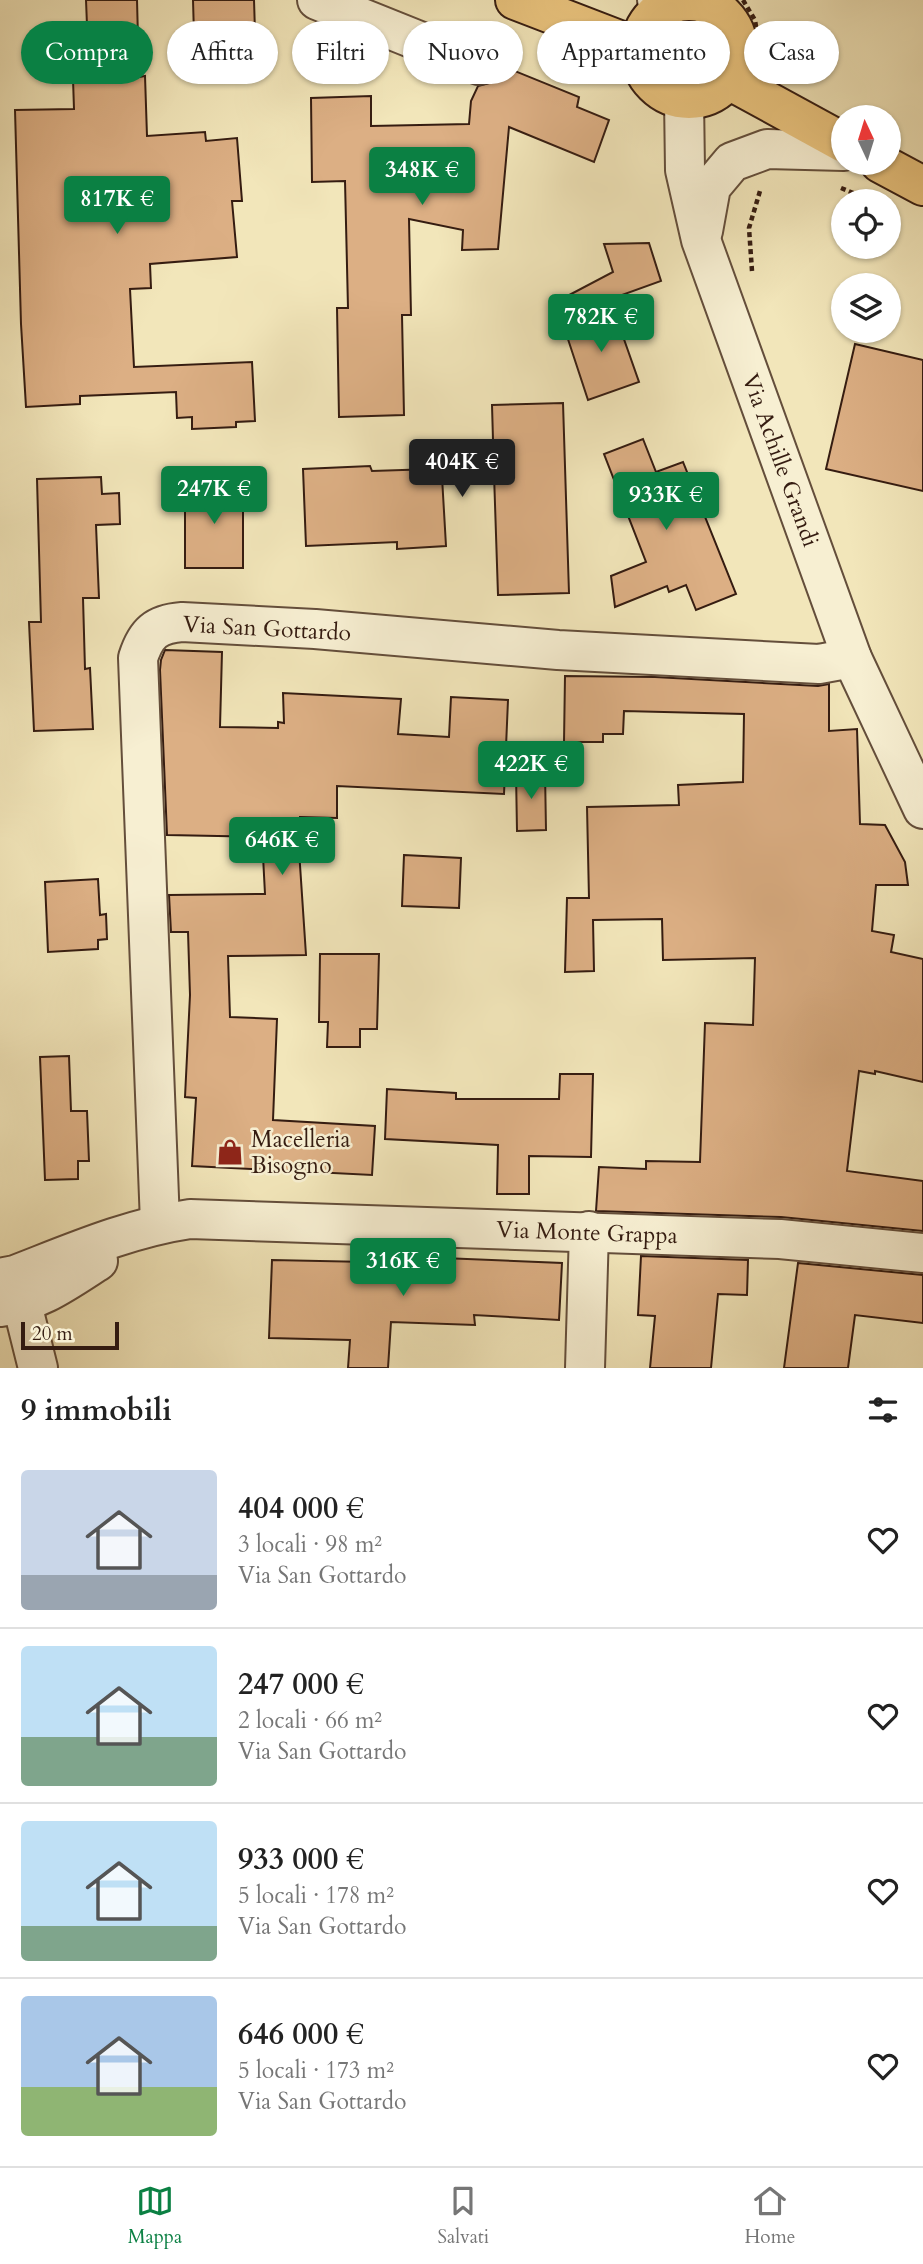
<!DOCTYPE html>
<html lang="it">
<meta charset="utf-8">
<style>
:root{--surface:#fff;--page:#f2f2f2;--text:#222;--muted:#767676;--line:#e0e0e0;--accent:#0b8043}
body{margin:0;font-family:Cardo,serif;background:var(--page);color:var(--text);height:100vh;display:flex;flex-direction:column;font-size:26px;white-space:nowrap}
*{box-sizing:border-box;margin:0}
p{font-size:23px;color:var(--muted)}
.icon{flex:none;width:38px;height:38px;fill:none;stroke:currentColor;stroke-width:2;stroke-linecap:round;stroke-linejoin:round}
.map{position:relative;height:1368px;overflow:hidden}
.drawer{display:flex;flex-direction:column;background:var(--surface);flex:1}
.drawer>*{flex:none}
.guide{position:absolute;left:21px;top:21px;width:882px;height:63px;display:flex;gap:14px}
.needle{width:46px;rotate:356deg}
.controls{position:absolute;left:831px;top:105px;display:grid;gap:14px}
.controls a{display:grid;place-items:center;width:70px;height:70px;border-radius:50%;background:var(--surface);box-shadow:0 2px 5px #0004;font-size:35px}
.scale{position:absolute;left:21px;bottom:18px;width:98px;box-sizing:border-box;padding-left:7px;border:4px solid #351c11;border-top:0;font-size:19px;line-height:24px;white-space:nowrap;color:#351c11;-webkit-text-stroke:5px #f7efd2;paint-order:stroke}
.price{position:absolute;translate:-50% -60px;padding:0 16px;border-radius:7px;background:var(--accent);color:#fff;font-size:23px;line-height:46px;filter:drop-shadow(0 2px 4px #0008)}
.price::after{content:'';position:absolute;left:50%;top:42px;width:21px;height:16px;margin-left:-10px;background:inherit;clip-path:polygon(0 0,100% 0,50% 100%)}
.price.current{background:#222;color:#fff}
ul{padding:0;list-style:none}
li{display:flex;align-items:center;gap:21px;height:175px;padding:0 21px}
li+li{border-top:2px solid var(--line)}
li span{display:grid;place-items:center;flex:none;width:196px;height:140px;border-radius:7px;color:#555}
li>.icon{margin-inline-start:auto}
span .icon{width:84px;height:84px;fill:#fffc;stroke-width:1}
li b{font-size:30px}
h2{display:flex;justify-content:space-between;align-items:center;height:84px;padding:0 21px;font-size:30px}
.chip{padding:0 24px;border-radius:32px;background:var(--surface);box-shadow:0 2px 5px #0004;font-size:24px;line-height:63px}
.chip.current{background:var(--accent);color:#fff}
.menu{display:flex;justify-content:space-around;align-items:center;height:98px;border-top:2px solid var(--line);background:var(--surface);font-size:19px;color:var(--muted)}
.menu a{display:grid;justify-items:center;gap:4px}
.menu .current{color:var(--accent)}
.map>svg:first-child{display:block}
.building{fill:#dcaf84;stroke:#351c11;stroke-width:2}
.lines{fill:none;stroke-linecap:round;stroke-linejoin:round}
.minor-casing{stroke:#644e3b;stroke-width:42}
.major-casing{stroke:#351c11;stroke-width:42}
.path{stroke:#351c11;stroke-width:4.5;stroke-dasharray:5 3.5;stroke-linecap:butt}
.minor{stroke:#f7efd2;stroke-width:38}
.major{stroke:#e9c37d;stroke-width:38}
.labels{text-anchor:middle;stroke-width:5;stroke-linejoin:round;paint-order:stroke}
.street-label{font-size:23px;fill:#351c11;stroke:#f7efd2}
.poi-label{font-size:23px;fill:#351c11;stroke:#f7efd2;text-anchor:start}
</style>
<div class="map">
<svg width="923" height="1368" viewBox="0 0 923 1368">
<rect width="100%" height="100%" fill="#f2e6ba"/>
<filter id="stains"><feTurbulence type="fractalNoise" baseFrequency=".00286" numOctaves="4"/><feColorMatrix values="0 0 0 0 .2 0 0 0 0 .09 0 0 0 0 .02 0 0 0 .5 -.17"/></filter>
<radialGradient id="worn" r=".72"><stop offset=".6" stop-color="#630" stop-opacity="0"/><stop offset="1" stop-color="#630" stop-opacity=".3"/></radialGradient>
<!-- building -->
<g class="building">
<polygon points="86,0 137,0 139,77 145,76 147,136 205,132 206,141 237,138 242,201 232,201 237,257 150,264 151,288 130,289 134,367 252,362 255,421 236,422 236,427 192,429 192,417 177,418 176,392 80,396 80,404 26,407 21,324 15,110 74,109 73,79 104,79 102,25 87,25"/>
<polygon points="193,0 254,0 255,32 194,35"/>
<polygon points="500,65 579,97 577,107 609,120 594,162 509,127 498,249 462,250 463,230 409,219 411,315 402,315 404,415 339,417 337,308 348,308 345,181 312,182 311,98 371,96 371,126 469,124 471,101 478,86 493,82 499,74"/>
<polygon points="649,243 661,281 561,317 554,303 613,272 604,244"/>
<polygon points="613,308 639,382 588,400 563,324"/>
<polygon points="855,344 923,360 923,491 826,469"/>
<polygon points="563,403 569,593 498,595 494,474 442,477 446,546 397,549 397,542 306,546 303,469 370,466 372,471 433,469 431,442 493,440 492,405"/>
<polygon points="643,439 656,472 683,462 736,594 696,610 686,585 669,592 667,586 615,607 611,576 646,562 604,454"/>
<polygon points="101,477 102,494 119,493 120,524 96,525 99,598 83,598 85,669 90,668 93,729 34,731 29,622 41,622 37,479"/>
<polygon points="185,483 243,484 243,568 185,568"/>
<polygon points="165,650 222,652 220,727 278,728 278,722 284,723 283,693 401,699 398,734 449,737 451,697 508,700 504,794 337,786 337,818 300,817 299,850 306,955 228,956 230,1017 277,1019 273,1120 375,1126 372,1175 192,1166 196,1098 185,1097 190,995 188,932 171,932 169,895 265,894 262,837 167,835 160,670 161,660"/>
<polygon points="565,676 655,677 818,686 829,684 829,731 857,729 860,824 885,825 905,862 908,885 876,885 872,931 894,935 891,952 923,959 923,1082 875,1071 875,1074 859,1071 847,1171 923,1181 923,1231 781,1217 596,1211 599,1167 646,1169 646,1161 700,1162 705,1023 753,1025 755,958 663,960 662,919 593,920 594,971 565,972 567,898 589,898 587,807 679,805 678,785 743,782 744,714 624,711 623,734 603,734 603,742 564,742"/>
<polygon points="545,772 546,830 517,831 516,773"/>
<polygon points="404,855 461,858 459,908 402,906"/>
<polygon points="98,879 100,915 106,914 107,939 98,940 98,949 48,952 45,882"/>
<polygon points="320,954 379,954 377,1029 360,1029 360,1047 327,1047 328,1022 319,1022"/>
<polygon points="69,1056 71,1111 87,1111 89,1161 78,1161 78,1179 45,1180 40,1057"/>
<polygon points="560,1074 593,1074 591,1157 529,1156 529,1194 497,1194 498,1145 385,1139 387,1089 456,1093 456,1099 559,1099"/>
<polygon points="369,1255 562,1263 559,1320 474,1315 475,1325 391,1322 388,1368 348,1368 350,1340 269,1338 272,1260 368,1262"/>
<polygon points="641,1256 748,1260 747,1295 718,1294 711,1368 650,1368 655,1316 638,1315"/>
<polygon points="798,1263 923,1275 923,1323 855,1315 848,1368 784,1368"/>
</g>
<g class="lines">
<!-- minor casing -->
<g class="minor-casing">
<g id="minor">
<polyline points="317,0 479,65"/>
<polyline points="657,0 664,8"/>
<polyline points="684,99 685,170 701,240 852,658 923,809"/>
<polyline points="703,231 711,187 732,162 767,149 844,151"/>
<path d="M160 1223 138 658C146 633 156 624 182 622L315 629 558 650 819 664 852 658"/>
<path d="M0 1278 15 1275C72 1253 129 1228 190 1219L780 1239 923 1253"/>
<polyline points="16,1280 38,1368"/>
<path d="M0 1307C37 1303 67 1281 98 1261"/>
<polyline points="585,1368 589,1231"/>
</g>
</g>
<!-- major casing -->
<g class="major-casing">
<g id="major">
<polyline points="515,0 640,48"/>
<circle cx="689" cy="50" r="49"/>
<polyline points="729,80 844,143"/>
<polyline points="880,163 923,186"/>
</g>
</g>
<!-- path -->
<g class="path">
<polyline points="743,0 755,20 760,53 763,58"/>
<polyline points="841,188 865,198"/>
<polyline points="752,271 749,228 760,191"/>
</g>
<!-- minor -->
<use href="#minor" class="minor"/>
<!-- major -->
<use href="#major" class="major"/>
</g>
<!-- icons -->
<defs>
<g id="shop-bare" transform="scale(2.1)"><path d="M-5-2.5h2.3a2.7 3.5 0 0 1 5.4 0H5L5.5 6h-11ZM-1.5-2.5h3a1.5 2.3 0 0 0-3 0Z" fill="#8f2418" stroke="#f7efd2" stroke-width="2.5" paint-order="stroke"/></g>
</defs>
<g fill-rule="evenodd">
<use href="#shop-bare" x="230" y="1152"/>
</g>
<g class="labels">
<!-- street labels -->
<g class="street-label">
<text transform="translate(781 460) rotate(70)" y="8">Via Achille Grandi</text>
<text transform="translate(267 628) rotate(3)" y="8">Via San Gottardo</text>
<text transform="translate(587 1232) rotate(2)" y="8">Via Monte Grappa</text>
</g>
<!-- poi labels -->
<g class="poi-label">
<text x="251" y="1147">Macelleria<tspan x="251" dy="26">Bisogno</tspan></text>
</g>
</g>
<rect width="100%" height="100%" filter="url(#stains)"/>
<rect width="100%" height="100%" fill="url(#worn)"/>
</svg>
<div class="controls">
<a><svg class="needle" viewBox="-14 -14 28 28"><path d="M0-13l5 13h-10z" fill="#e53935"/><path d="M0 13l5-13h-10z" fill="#767676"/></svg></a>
<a><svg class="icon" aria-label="locate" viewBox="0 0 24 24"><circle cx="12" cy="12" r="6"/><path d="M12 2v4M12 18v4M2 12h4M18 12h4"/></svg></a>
<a><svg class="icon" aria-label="layers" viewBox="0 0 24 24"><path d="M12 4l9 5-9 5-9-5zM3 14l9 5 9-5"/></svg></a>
</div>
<div class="scale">20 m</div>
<b class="price" style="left:422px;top:207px">348K €</b>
<b class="price" style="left:117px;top:236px">817K €</b>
<b class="price" style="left:601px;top:354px">782K €</b>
<b class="price current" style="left:462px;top:499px">404K €</b>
<b class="price" style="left:214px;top:526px">247K €</b>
<b class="price" style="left:666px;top:532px">933K €</b>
<b class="price" style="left:531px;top:801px">422K €</b>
<b class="price" style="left:282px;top:877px">646K €</b>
<b class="price" style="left:403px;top:1298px">316K €</b>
<div class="guide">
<a class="chip current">Compra</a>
<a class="chip">Affitta</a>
<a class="chip">Filtri</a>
<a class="chip">Nuovo</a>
<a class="chip">Appartamento</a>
<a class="chip">Casa</a>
</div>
</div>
<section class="drawer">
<h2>9 immobili<svg class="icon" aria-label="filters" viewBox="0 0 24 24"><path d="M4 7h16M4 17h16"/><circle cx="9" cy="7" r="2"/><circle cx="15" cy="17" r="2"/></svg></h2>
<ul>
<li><span style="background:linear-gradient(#c9d6e8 75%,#9aa5b1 0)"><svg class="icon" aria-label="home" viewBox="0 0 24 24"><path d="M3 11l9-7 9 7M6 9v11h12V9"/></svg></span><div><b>404 000 €</b><p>3 locali · 98 m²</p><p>Via San Gottardo</p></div><svg class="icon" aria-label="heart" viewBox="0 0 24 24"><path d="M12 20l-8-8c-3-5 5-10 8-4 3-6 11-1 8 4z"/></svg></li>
<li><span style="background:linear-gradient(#bfe0f5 65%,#7fa58c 0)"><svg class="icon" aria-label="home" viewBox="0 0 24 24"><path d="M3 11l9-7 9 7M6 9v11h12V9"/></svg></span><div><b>247 000 €</b><p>2 locali · 66 m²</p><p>Via San Gottardo</p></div><svg class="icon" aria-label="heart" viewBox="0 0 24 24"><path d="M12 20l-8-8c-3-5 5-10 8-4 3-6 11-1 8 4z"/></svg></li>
<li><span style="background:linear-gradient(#bfe0f5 75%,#7fa58c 0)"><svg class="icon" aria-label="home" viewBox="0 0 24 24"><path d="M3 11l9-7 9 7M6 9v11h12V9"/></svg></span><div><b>933 000 €</b><p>5 locali · 178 m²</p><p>Via San Gottardo</p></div><svg class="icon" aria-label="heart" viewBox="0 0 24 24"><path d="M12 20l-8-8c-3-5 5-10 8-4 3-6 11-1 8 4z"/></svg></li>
<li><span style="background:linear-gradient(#a9c7e8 65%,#8fb573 0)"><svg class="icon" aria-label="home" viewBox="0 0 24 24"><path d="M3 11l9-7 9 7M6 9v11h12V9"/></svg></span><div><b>646 000 €</b><p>5 locali · 173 m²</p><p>Via San Gottardo</p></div><svg class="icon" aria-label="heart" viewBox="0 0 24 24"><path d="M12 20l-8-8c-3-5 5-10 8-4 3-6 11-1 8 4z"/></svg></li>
</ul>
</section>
<nav class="menu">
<a class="current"><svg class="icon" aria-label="map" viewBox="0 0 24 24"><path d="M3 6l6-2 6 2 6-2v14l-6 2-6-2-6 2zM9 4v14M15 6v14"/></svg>Mappa</a>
<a><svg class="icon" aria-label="saved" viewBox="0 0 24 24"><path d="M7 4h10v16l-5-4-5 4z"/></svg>Salvati</a>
<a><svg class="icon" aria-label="home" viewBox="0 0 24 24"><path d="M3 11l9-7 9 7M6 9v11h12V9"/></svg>Home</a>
</nav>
